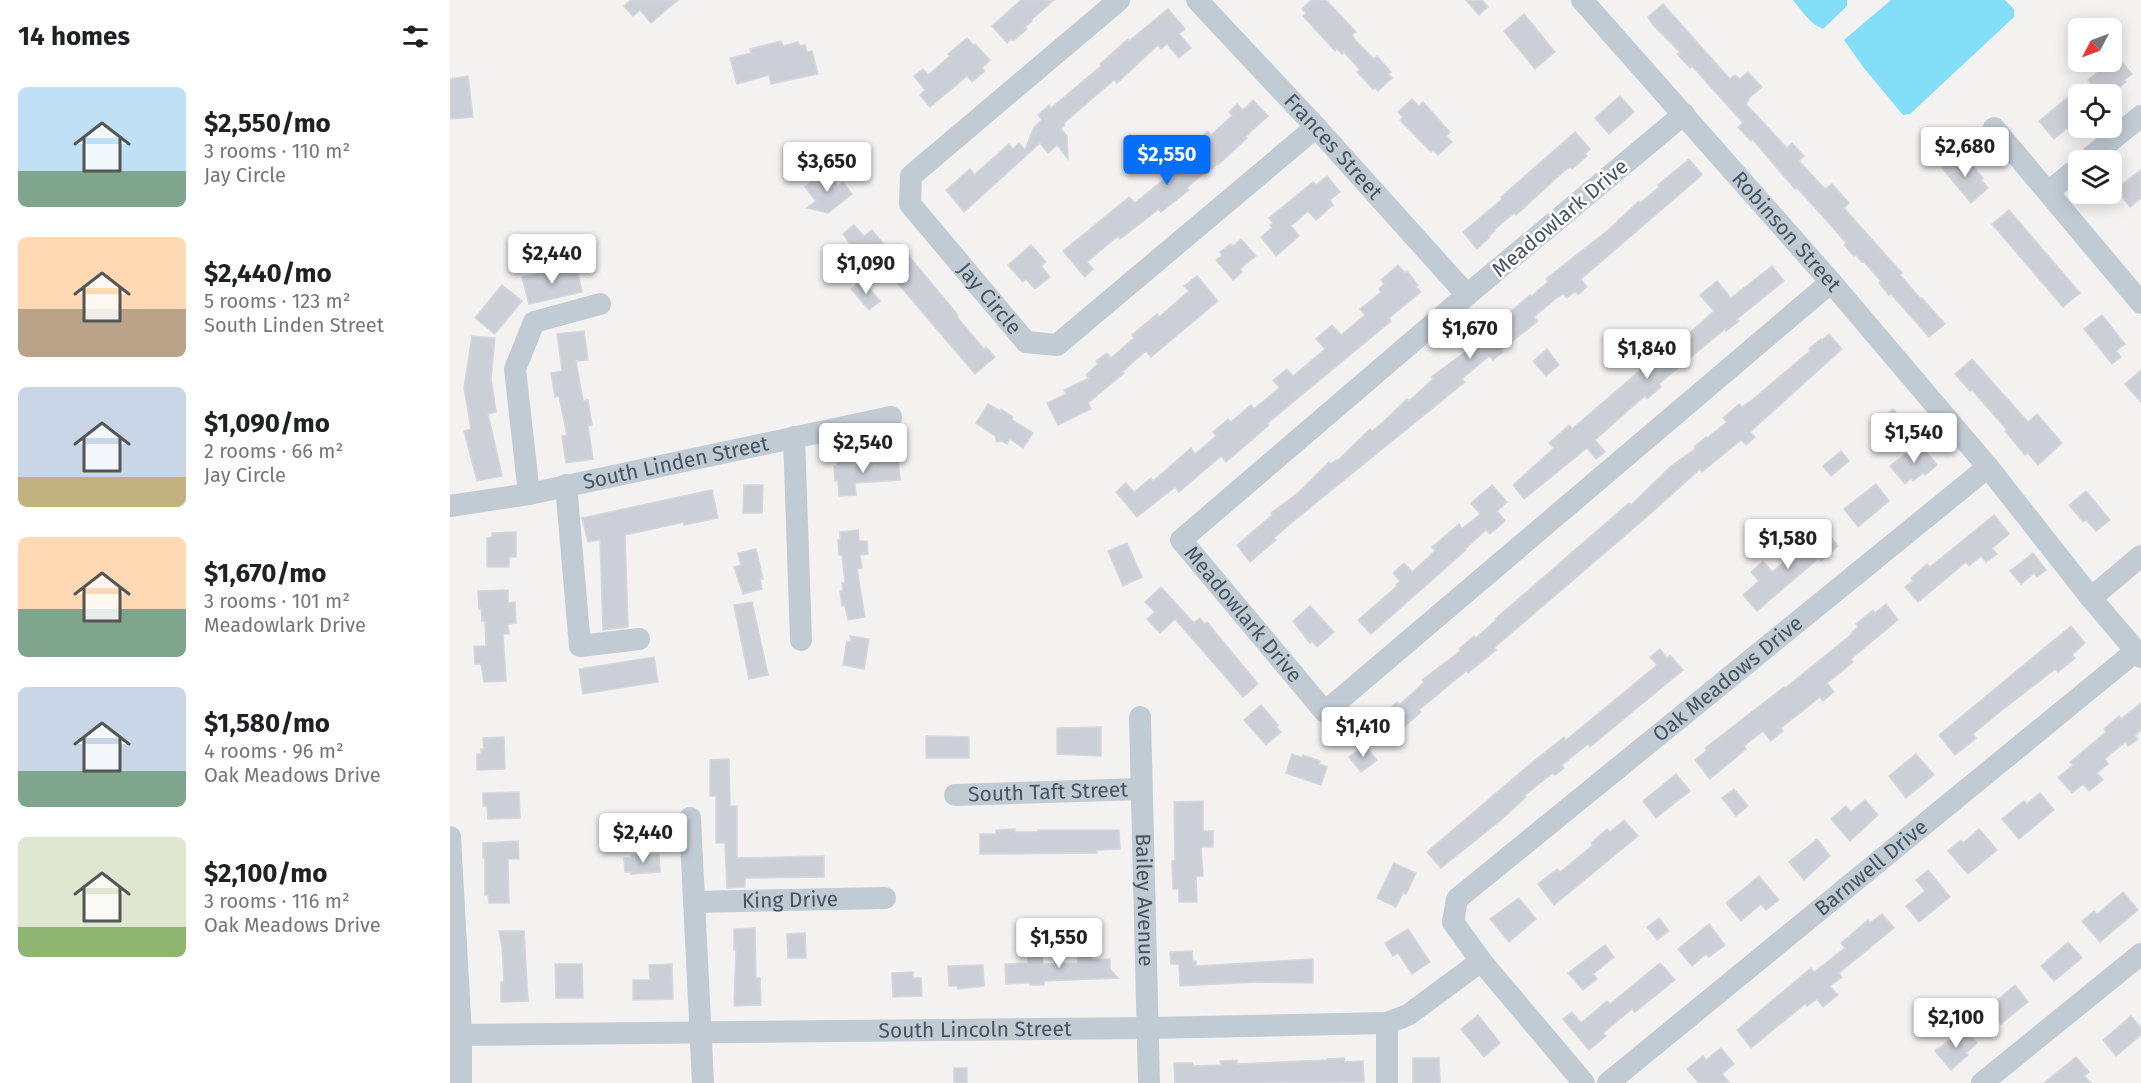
<!DOCTYPE html>
<meta charset="utf-8">
<style>
:root{--surface:#fff;--page:#f6f6f6;--text:#202124;--muted:#757577;--accent:#036ffb}
body{margin:0;font-family:"Fira Sans",sans-serif;background:var(--page);color:var(--text);height:100vh;display:flex;flex-direction:column;font-size:22px;white-space:nowrap}
*{box-sizing:border-box;margin:0}
p{font-size:20px;color:var(--muted)}
.icon{flex:none;width:33px;height:33px;fill:none;stroke:currentColor;stroke-width:2;stroke-linecap:round;stroke-linejoin:round}
.map{position:relative;flex:1;overflow:hidden}
.panel{display:flex;flex-direction:column;background:var(--surface);width:450px}
.panel>*{flex:none}
.needle{width:39px;rotate:229deg}
.fabs{position:absolute;left:1618px;top:18px;display:grid;gap:12px}
.fabs a{display:grid;place-items:center;width:54px;height:54px;border-radius:9px;background:var(--surface);box-shadow:0 3px 15px #0003;font-size:30px}
.price{position:absolute;translate:-50% -51px;padding:0 14px;border-radius:6px;background:#fff;color:#222;font-size:20px;line-height:39px;filter:drop-shadow(0 2px 3px #0008)}
.price::after{content:'';position:absolute;left:50%;top:36px;width:18px;height:14px;margin-left:-9px;background:inherit;clip-path:polygon(0 0,100% 0,50% 100%)}
.price.selected{background:var(--accent);color:#fff}
ul{padding:0;list-style:none}
li{display:flex;align-items:center;gap:18px;height:150px;padding:0 18px}
li span{display:grid;place-items:center;flex:none;width:168px;height:120px;border-radius:9px;color:#555}
li>.icon{margin-inline-start:auto}
span .icon{width:72px;height:72px;fill:#fffc;stroke-width:1}
li b{font-size:26px}
h2{display:flex;justify-content:space-between;align-items:center;height:72px;padding:0 18px;font-size:26px}
main{display:flex;flex:1;min-height:0}
.map>svg:first-child{display:block}
.water{fill:#83dff7}
.building{fill:#ccd0d6;stroke:#d4d7dd;stroke-width:1.5}
.lines{fill:none;stroke-linecap:round;stroke-linejoin:round}
.minor{stroke:#c0cbd4;stroke-width:22}
.labels{text-anchor:middle;stroke-width:5;stroke-linejoin:round;paint-order:stroke}
.street-label{font-size:21px;fill:#465461;stroke:#fff}
</style>
<main>
<section class="panel">
<h2>14 homes<svg class="icon" aria-label="filters" viewBox="0 0 24 24"><path d="M4 7h16M4 17h16"/><circle cx="9" cy="7" r="2"/><circle cx="15" cy="17" r="2"/></svg></h2>
<ul>
<li><span style="background:linear-gradient(#bfe0f5 70%,#7fa58c 0)"><svg class="icon" aria-label="home" viewBox="0 0 24 24"><path d="M3 11l9-7 9 7M6 9v11h12V9"/></svg></span><div><b>$2,550/mo</b><p>3 rooms · 110 m²</p><p>Jay Circle</p></div></li>
<li><span style="background:linear-gradient(#ffd9b3 60%,#b9a48a 0)"><svg class="icon" aria-label="home" viewBox="0 0 24 24"><path d="M3 11l9-7 9 7M6 9v11h12V9"/></svg></span><div><b>$2,440/mo</b><p>5 rooms · 123 m²</p><p>South Linden Street</p></div></li>
<li><span style="background:linear-gradient(#c9d6e8 75%,#c2b280 0)"><svg class="icon" aria-label="home" viewBox="0 0 24 24"><path d="M3 11l9-7 9 7M6 9v11h12V9"/></svg></span><div><b>$1,090/mo</b><p>2 rooms · 66 m²</p><p>Jay Circle</p></div></li>
<li><span style="background:linear-gradient(#ffd9b3 60%,#7fa58c 0)"><svg class="icon" aria-label="home" viewBox="0 0 24 24"><path d="M3 11l9-7 9 7M6 9v11h12V9"/></svg></span><div><b>$1,670/mo</b><p>3 rooms · 101 m²</p><p>Meadowlark Drive</p></div></li>
<li><span style="background:linear-gradient(#c9d6e8 70%,#7fa58c 0)"><svg class="icon" aria-label="home" viewBox="0 0 24 24"><path d="M3 11l9-7 9 7M6 9v11h12V9"/></svg></span><div><b>$1,580/mo</b><p>4 rooms · 96 m²</p><p>Oak Meadows Drive</p></div></li>
<li><span style="background:linear-gradient(#dfe7d0 75%,#8fb573 0)"><svg class="icon" aria-label="home" viewBox="0 0 24 24"><path d="M3 11l9-7 9 7M6 9v11h12V9"/></svg></span><div><b>$2,100/mo</b><p>3 rooms · 116 m²</p><p>Oak Meadows Drive</p></div></li>
</ul>
</section>
<div class="map">
<svg width="1691" height="1083" viewBox="0 0 1691 1083">
<rect width="100%" height="100%" fill="#f4f1f1"/>
<!-- water -->
<g class="water">
<path d="M1343 0H1397V6L1373 29C1360 24 1352 11 1343 0Z"/>
<polygon points="1441,0 1555,0 1564,9 1564,17 1460,114 1453,115 1414,68 1394,40"/>
</g>
<!-- building -->
<g class="building">
<polygon points="181,0 228,0 201,23 190,10 183,16 174,6"/>
<polygon points="571,0 604,0 581,20 582,21 575,27 577,29 563,41 561,39 557,43 542,26"/>
<polygon points="861,0 876,0 906,32 902,35 906,41 924,59 927,56 941,72 938,74 942,78 928,91 925,88 923,89 907,72 910,70 894,52 892,54 887,49 885,51 853,16 856,13 852,9"/>
<polygon points="1016,0 1032,0 1038,7 1029,15"/>
<polygon points="1213,4 1280,79 1285,75 1290,79 1298,72 1312,87 1298,99 1299,100 1296,104 1337,148 1342,143 1354,156 1349,161 1375,189 1382,184 1399,203 1394,208 1452,273 1450,275 1471,299 1472,298 1495,324 1479,337 1441,294 1439,295 1429,283 1431,281 1413,261 1412,262 1406,255 1404,256 1394,245 1396,243 1378,222 1347,188 1345,189 1303,140 1301,141 1288,127 1293,123 1242,66 1240,68 1227,54 1230,52 1203,25 1198,17"/>
<polygon points="718,9 735,29 729,34 741,48 729,58 717,44 711,49 708,45 667,83 664,80 614,123 615,125 611,129 617,136 618,159 607,145 598,153 590,143 514,212 496,190 520,169 524,175 559,144 563,149 569,143 575,150 584,127 592,120 588,115 599,105 601,108 651,66 650,64 678,39 679,41"/>
<polygon points="1074,14 1105,52 1085,69 1054,31"/>
<polygon points="517,38 523,45 525,44 540,60 532,68 535,71 522,82 517,76 480,107 470,95 475,90 464,76 473,69 478,75 500,56 498,54"/>
<polygon points="331,41 333,46 348,42 350,46 355,45 357,52 362,51 368,74 321,84 319,75 287,84 280,58 301,53 300,49"/>
<polygon points="1667,56 1682,74 1674,80 1676,82 1661,94 1650,94 1638,80"/>
<polygon points="18,76 23,117 0,119 0,79"/>
<polygon points="1170,96 1184,112 1159,134 1145,118"/>
<polygon points="1618,97 1629,110 1629,118 1604,139 1589,121"/>
<polygon points="962,99 969,106 973,102 1000,132 996,136 1002,142 988,155 983,150 981,152 950,120 953,117 948,112"/>
<polygon points="803,100 818,116 795,137 797,138 768,165 767,164 762,169 760,167 737,188 739,190 711,212 709,209 670,239 668,236 637,262 643,269 635,277 613,251 679,197 685,203 724,171 726,173 749,153 742,145 758,131 761,135 782,116 779,112 787,104 793,110"/>
<polygon points="1125,132 1140,149 1135,154 1137,156 1122,169 1120,167 1112,173 1066,215 1064,213 1044,230 1045,231 1039,236 1040,237 1027,249 1013,232 1052,199 1051,197"/>
<polygon points="1508,154 1519,167 1522,165 1533,178 1531,180 1538,188 1521,203 1492,168"/>
<polygon points="1239,159 1252,175 1131,279 1137,287 1128,295 1125,291 1117,298 1113,294 1104,300 1084,317 1088,321 1051,350 1053,352 1043,360 1039,356 1012,379 1015,382 846,519 824,538 826,540 800,562 787,545 822,515 821,513 849,492 879,462 881,464 886,460 887,461 920,429 922,431 932,423 957,399 959,401 983,379 981,377 1015,352 1023,345 1021,343 1034,332 1035,334 1080,295 1081,296 1098,282 1096,279 1158,230 1189,201 1190,203 1209,187 1208,185"/>
<polygon points="375,170 388,186 393,182 402,194 378,213 357,208 366,201 355,187"/>
<polygon points="1691,170 1691,198 1680,207 1666,189"/>
<polygon points="877,176 890,192 880,200 883,205 866,220 858,211 841,226 849,236 826,256 811,237 822,228 820,225 823,223 819,218 863,182 866,185"/>
<polygon points="1559,210 1630,293 1613,307 1542,224"/>
<polygon points="404,225 414,236 422,230 440,252 449,244 508,315 507,317 534,349 536,347 545,357 525,374 421,252 412,260 393,234"/>
<polygon points="791,239 806,256 790,269 792,272 783,280 766,260 772,255 770,252 781,244 783,246"/>
<polygon points="581,245 596,262 591,266 600,277 585,289 576,279 573,282 558,265"/>
<polygon points="948,265 955,273 957,271 968,285 966,287 971,292 939,318 941,321 818,423 819,425 776,462 771,456 729,492 725,487 687,517 666,492 676,483 684,492 701,478 703,481 741,448 745,454 766,436 763,432 778,419 781,422 801,405 804,409 828,389 829,387 823,380 837,369 843,376 875,349 866,339 882,325 891,335 915,315 910,309 931,292 929,289 934,284 931,280"/>
<polygon points="126,266 132,292 79,304 72,277"/>
<polygon points="1322,266 1334,281 1287,319 1289,321 1276,331 1275,329 1228,368 1209,384 1211,387 1197,399 1195,396 1190,400 1145,440 1155,452 1146,459 1137,448 1074,499 1063,485 1104,448 1099,443 1119,425 1122,429 1202,360 1206,365 1238,338 1236,336 1264,311 1250,295 1267,281 1281,298"/>
<polygon points="747,276 768,301 701,357 696,351 672,372 674,373 638,403 641,409 608,425 597,403 616,394 614,390 639,378 636,375 648,364 646,361 657,353 661,358 684,338 682,335 707,314 709,317 739,291 734,286"/>
<polygon points="412,280 430,301 419,310 401,289"/>
<polygon points="52,285 72,301 45,334 25,318"/>
<polygon points="1652,315 1675,344 1666,351 1671,357 1662,364 1634,329"/>
<polygon points="134,331 138,360 126,361 133,401 138,400 142,425 138,426 143,459 116,463 112,436 117,435 109,396 105,397 101,373 112,371 107,334"/>
<polygon points="1379,334 1392,349 1300,432 1305,437 1296,445 1291,440 1252,472 1250,469 1199,515 1044,648 1046,650 1018,673 1016,671 969,710 971,712 945,735 931,719 937,714 935,712 947,702 949,705 968,688 974,682 972,680 1010,651 1009,649 1024,636 1026,638 1046,620 1045,619 1179,503 1181,505 1221,466 1245,449 1244,447 1256,437 1257,438 1277,422 1273,418 1289,404 1292,407 1302,400 1360,351 1359,349 1371,339 1372,340"/>
<polygon points="22,336 45,338 41,378 46,412 38,414 52,476 27,481 14,431 21,429 14,388"/>
<polygon points="1097,349 1109,365 1096,376 1083,361"/>
<polygon points="1522,359 1578,422 1587,414 1612,443 1588,465 1578,453 1575,455 1555,431 1557,430 1522,390 1520,391 1505,374"/>
<polygon points="1691,370 1691,402 1675,384"/>
<polygon points="538,404 550,411 551,409 563,417 562,420 583,433 573,448 560,439 557,444 552,441 547,442 545,436 526,423"/>
<polygon points="1443,409 1453,421 1440,432 1430,420"/>
<polygon points="1469,443 1487,465 1475,475 1473,473 1463,481 1461,478 1455,484 1440,466"/>
<polygon points="1391,451 1399,461 1381,476 1373,466"/>
<polygon points="404,457 405,465 448,459 450,480 405,483 406,495 389,496 388,480 385,481 384,466 387,466 387,458"/>
<polygon points="1426,484 1439,501 1408,527 1394,509"/>
<polygon points="294,485 313,485 312,513 293,513"/>
<polygon points="1042,485 1057,502 1047,511 1055,521 1040,534 1036,530 1015,549 1016,550 921,634 908,620 947,586 946,585 950,581 943,573 954,563 962,572 985,551 982,547 1009,524 1012,529 1030,514 1021,503"/>
<polygon points="262,490 268,518 234,525 234,522 175,535 178,627 153,630 150,540 138,542 132,518"/>
<polygon points="1636,491 1660,520 1646,531 1636,520 1633,522 1619,505"/>
<polygon points="1544,515 1559,534 1542,548 1547,554 1536,562 1531,556 1519,566 1516,562 1468,602 1455,587 1463,581 1461,578 1477,564 1480,567"/>
<polygon points="1374,528 1388,546 1371,561 1369,558 1307,611 1293,595 1309,581 1301,572 1313,561 1322,572"/>
<polygon points="408,530 409,541 417,541 418,554 410,555 412,568 407,569 415,617 398,620 395,605 392,606 390,591 393,590 392,583 395,582 392,555 389,555 388,540 390,540 390,532"/>
<polygon points="66,532 66,557 59,557 59,567 37,567 37,538 42,537 42,533"/>
<polygon points="677,543 692,577 673,586 658,551"/>
<polygon points="306,549 313,579 310,580 312,589 293,594 284,567 291,565 288,553"/>
<polygon points="1583,553 1596,570 1587,577 1584,573 1571,584 1560,571"/>
<polygon points="711,587 744,623 750,618 755,624 757,622 808,684 793,697 725,619 710,633 697,619 705,612 695,602"/>
<polygon points="58,590 58,603 65,602 66,623 58,624 59,634 53,634 56,681 34,682 31,664 25,664 24,646 36,646 35,621 32,621 31,608 29,609 28,591"/>
<polygon points="302,602 318,675 299,679 284,605"/>
<polygon points="1436,604 1448,620 1401,659 1403,662 1377,683 1384,692 1373,701 1370,697 1331,728 1333,731 1321,741 1313,731 1294,746 1296,749 1260,779 1245,760 1257,750 1255,748 1334,687 1335,688 1402,634 1401,633 1408,627 1406,624 1423,610 1425,613"/>
<polygon points="860,606 884,632 867,647 862,641 860,643 843,621"/>
<polygon points="1621,626 1635,643 1622,655 1625,658 1608,672 1605,669 1551,711 1523,734 1526,738 1505,755 1489,735"/>
<polygon points="400,636 419,639 414,669 393,665 397,641 401,642"/>
<polygon points="1210,649 1217,658 1220,655 1233,670 1140,747 1138,744 1112,765 1114,768 1105,775 1103,773 1075,795 1076,797 1051,820 991,868 977,852 1079,765 1114,737 1116,740 1207,665 1200,657"/>
<polygon points="204,657 208,682 133,694 129,669"/>
<polygon points="1691,703 1691,730 1685,736 1688,739 1678,746 1675,742 1655,759 1658,764 1647,773 1653,780 1639,791 1633,784 1622,793 1608,777 1623,765 1620,762 1656,732 1654,729 1669,716 1671,719"/>
<polygon points="811,705 828,725 826,727 831,732 816,745 794,720"/>
<polygon points="651,727 651,756 607,754 607,728"/>
<polygon points="476,736 519,737 519,758 476,758"/>
<polygon points="54,737 55,769 27,770 27,754 31,754 31,749 34,749 33,738"/>
<polygon points="915,745 927,760 911,772 899,757"/>
<polygon points="842,754 852,758 853,755 870,761 869,764 877,767 871,785 836,773"/>
<polygon points="1466,754 1484,775 1456,798 1439,776"/>
<polygon points="279,759 280,806 287,806 287,858 374,856 374,877 295,878 295,887 277,888 275,843 266,843 266,796 260,796 260,760"/>
<polygon points="1226,774 1240,791 1206,818 1193,801"/>
<polygon points="1284,789 1298,806 1286,816 1272,798"/>
<polygon points="69,792 70,818 38,819 37,806 33,806 33,793"/>
<polygon points="1590,793 1604,810 1569,839 1552,819 1574,801 1577,804"/>
<polygon points="1415,800 1428,815 1400,841 1381,819 1396,806 1401,812"/>
<polygon points="753,801 753,831 763,831 763,847 751,847 753,876 746,877 747,902 729,902 729,889 723,889 722,861 725,860 724,802"/>
<polygon points="1174,820 1188,836 1104,905 1088,884 1107,869 1110,872 1143,845 1141,843 1157,829 1160,832"/>
<polygon points="565,829 565,832 588,832 588,830 669,830 670,849 647,850 647,853 530,854 530,834 546,834 546,830"/>
<polygon points="1529,829 1547,850 1518,874 1498,851 1511,840 1513,843"/>
<polygon points="1367,839 1380,856 1354,880 1339,862"/>
<polygon points="68,841 69,859 58,859 59,903 39,903 38,895 35,895 35,858 33,858 33,843"/>
<polygon points="209,854 210,872 181,874 181,872 175,872 174,858 181,858 181,855"/>
<polygon points="944,863 966,873 956,894 953,893 946,907 927,898"/>
<polygon points="1478,870 1500,897 1469,922 1456,906 1475,891 1466,880"/>
<polygon points="1309,876 1329,900 1316,910 1311,904 1291,921 1276,903"/>
<polygon points="1673,892 1688,910 1650,942 1632,921 1644,911 1647,914"/>
<polygon points="1069,898 1086,919 1059,942 1040,919"/>
<polygon points="1432,914 1444,928 1389,973 1392,977 1380,986 1388,995 1373,1007 1367,999 1357,1006 1355,1004 1301,1048 1287,1030 1361,968 1364,972 1395,948 1391,943 1418,920 1420,923"/>
<polygon points="1209,918 1219,931 1207,940 1197,927"/>
<polygon points="1259,924 1275,945 1259,957 1256,954 1242,966 1228,949"/>
<polygon points="305,928 306,978 310,978 311,1005 284,1006 286,950 284,950 284,929"/>
<polygon points="958,929 980,962 962,974 948,953 943,956 935,943"/>
<polygon points="49,931 74,931 78,1001 51,1002 51,982 54,982 52,947"/>
<polygon points="355,933 356,958 338,958 337,934"/>
<polygon points="1618,942 1632,958 1604,981 1591,966"/>
<polygon points="627,945 641,945 642,960 660,959 660,969 668,978 594,981 594,985 580,985 580,983 556,984 555,964 578,963 578,952 592,951 593,964 628,963"/>
<polygon points="1155,945 1164,957 1143,974 1147,979 1133,990 1118,973"/>
<polygon points="742,951 743,961 746,961 746,966 863,959 863,983 806,982 730,986 729,964 721,964 720,952"/>
<polygon points="1210,963 1225,980 1185,1012 1182,1009 1153,1033 1156,1036 1139,1050 1113,1019 1122,1012 1131,1023 1157,1001 1160,1004"/>
<polygon points="105,964 132,964 133,998 106,998"/>
<polygon points="222,964 223,999 183,1000 183,980 200,980 199,965"/>
<polygon points="533,965 534,986 508,989 507,986 499,986 498,966"/>
<polygon points="463,972 463,978 471,978 472,996 443,997 442,973"/>
<polygon points="1565,985 1578,1002 1551,1024 1538,1008"/>
<polygon points="1028,1015 1050,1043 1034,1057 1011,1029"/>
<polygon points="1681,1016 1691,1028 1691,1035 1666,1056 1653,1040"/>
<polygon points="1515,1029 1527,1043 1516,1053 1518,1055 1501,1070 1485,1051"/>
<polygon points="1271,1048 1284,1064 1272,1074 1280,1083 1249,1083 1237,1069 1253,1056 1256,1060"/>
<polygon points="1626,1057 1639,1072 1634,1076 1641,1083 1594,1083"/>
<polygon points="894,1058 895,1062 913,1061 914,1082 725,1083 724,1063 742,1063 743,1066 771,1065 770,1061 787,1060 787,1064 877,1060 877,1059"/>
<polygon points="963,1058 989,1058 990,1083 963,1083"/>
<rect x="504" y="1068" width="13" height="15"/>
</g>
<g class="lines">
<!-- minor -->
<g class="minor">
<path id="s1" d="M669 0 461 176 460 204 576 342 607 345 866 127"/>
<path id="s2" d="M747 0 866 127 1017 295"/>
<path id="s3" d="M1132 0 1381 282 1538 467"/>
<path id="s4" d="M1234 114 1017 295 731 540 875 712 1381 282"/>
<polyline points="1544,128 1691,303"/>
<polyline points="1637,160 1691,116"/>
<polyline points="1598,192 1629,167"/>
<polyline points="344,437 351,640"/>
<polyline points="116,485 130,646 189,639"/>
<polyline points="79,494 65,369 84,322 150,304"/>
<path id="s5" d="M0 506 79 494 441 417"/>
<polyline points="1641,598 1691,556"/>
<path id="s6" d="M690 717 699 1083"/>
<path id="s7" d="M505 795 691 789"/>
<polyline points="240,818 253,1083"/>
<polyline points="0,837 11,1035 11,1083"/>
<path id="s8" d="M244 902 435 898"/>
<polyline points="937,1023 937,1083"/>
<path id="s9" d="M0 1035 698 1028 937 1023 958 1015 1031 961"/>
<path id="s10" d="M1134 1083 1031 961 1003 922 1007 899 1538 467 1641 598 1691 657"/>
<path id="s11" d="M1158 1083 1686 651"/>
<polyline points="1532,1083 1691,954"/>
</g>
</g>
<g class="labels">
<!-- street labels -->
<g class="street-label">
<text dy="7" stroke="none"><textPath href="#s2" startOffset="200">Frances Street</textPath></text>
<text transform="translate(1110 218) rotate(-40)" y="7">Meadowlark Drive</text>
<text dy="7" stroke="none"><textPath href="#s3" startOffset="309">Robinson Street</textPath></text>
<text dy="7" stroke="none"><textPath href="#s1" startOffset="424">Jay Circle</textPath></text>
<text dy="7" stroke="none"><textPath href="#s5" startOffset="230">South Linden Street</textPath></text>
<text dy="7" stroke="none"><textPath href="#s4" startOffset="756">Meadowlark Drive</textPath></text>
<text dy="7" stroke="none"><textPath href="#s10" startOffset="580">Oak Meadows Drive</textPath></text>
<text dy="7" stroke="none"><textPath href="#s7" startOffset="93">South Taft Street</textPath></text>
<text dy="7" stroke="none"><textPath href="#s11" startOffset="340">Barnwell Drive</textPath></text>
<text dy="7" stroke="none"><textPath href="#s8" startOffset="96">King Drive</textPath></text>
<text dy="7" stroke="none"><textPath href="#s6" startOffset="183">Bailey Avenue</textPath></text>
<text dy="7" stroke="none"><textPath href="#s9" startOffset="525">South Lincoln Street</textPath></text>
</g>
</g>
</svg>
<div class="fabs">
<a><svg class="needle" viewBox="-14 -14 28 28"><path d="M0-13l5 13h-10z" fill="#e53935"/><path d="M0 13l5-13h-10z" fill="#757577"/></svg></a>
<a><svg class="icon" aria-label="locate" viewBox="0 0 24 24"><circle cx="12" cy="12" r="6"/><path d="M12 2v4M12 18v4M2 12h4M18 12h4"/></svg></a>
<a><svg class="icon" aria-label="layers" viewBox="0 0 24 24"><path d="M12 4l9 5-9 5-9-5zM3 14l9 5 9-5"/></svg></a>
</div>
<b class="price" style="left:1515px;top:178px">$2,680</b>
<b class="price selected" style="left:717px;top:186px">$2,550</b>
<b class="price" style="left:377px;top:193px">$3,650</b>
<b class="price" style="left:102px;top:285px">$2,440</b>
<b class="price" style="left:416px;top:295px">$1,090</b>
<b class="price" style="left:1020px;top:360px">$1,670</b>
<b class="price" style="left:1197px;top:380px">$1,840</b>
<b class="price" style="left:1464px;top:464px">$1,540</b>
<b class="price" style="left:413px;top:474px">$2,540</b>
<b class="price" style="left:1338px;top:570px">$1,580</b>
<b class="price" style="left:913px;top:758px">$1,410</b>
<b class="price" style="left:193px;top:864px">$2,440</b>
<b class="price" style="left:609px;top:969px">$1,550</b>
<b class="price" style="left:1506px;top:1049px">$2,100</b>
</div>
</main>
